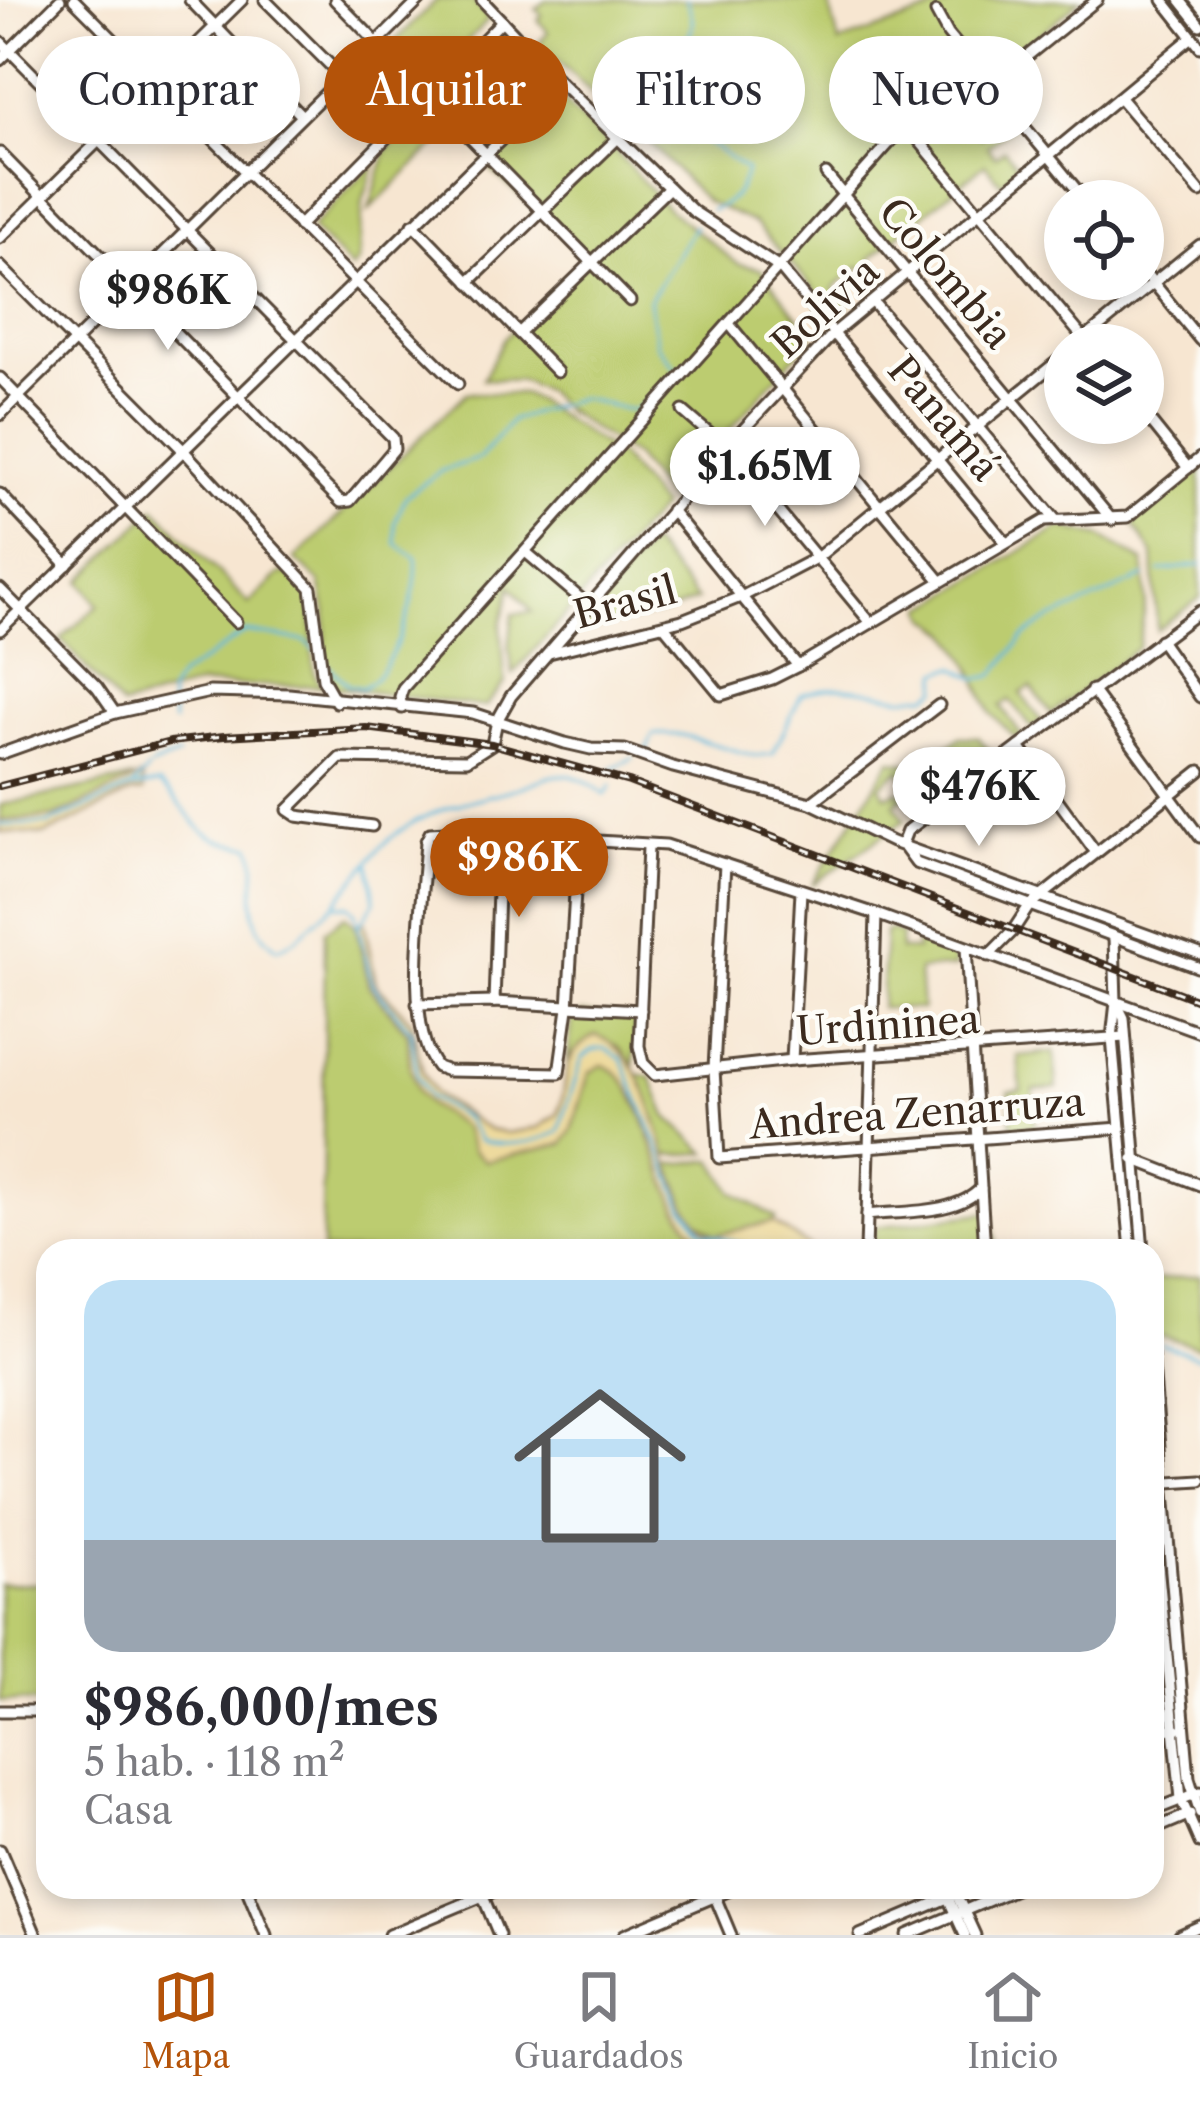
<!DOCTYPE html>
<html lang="es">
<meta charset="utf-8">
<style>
:root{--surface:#fff;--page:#f7f7f7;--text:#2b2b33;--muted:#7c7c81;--line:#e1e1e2;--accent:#b45309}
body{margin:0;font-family:"Libre Caslon Text",serif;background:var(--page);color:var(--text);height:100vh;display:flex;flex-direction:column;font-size:45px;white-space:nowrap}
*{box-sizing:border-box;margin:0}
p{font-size:39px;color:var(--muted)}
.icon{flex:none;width:66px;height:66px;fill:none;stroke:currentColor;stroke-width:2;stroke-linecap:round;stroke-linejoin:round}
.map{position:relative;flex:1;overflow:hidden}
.side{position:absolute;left:36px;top:1239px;width:1128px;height:660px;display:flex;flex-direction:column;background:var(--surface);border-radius:36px;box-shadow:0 6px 18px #0003}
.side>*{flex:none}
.guide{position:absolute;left:36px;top:36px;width:1128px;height:108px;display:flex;gap:24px}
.tools{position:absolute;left:1044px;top:180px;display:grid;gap:24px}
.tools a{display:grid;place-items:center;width:120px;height:120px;border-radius:50%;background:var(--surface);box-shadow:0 6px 18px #0003;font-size:60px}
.price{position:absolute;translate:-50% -102px;padding:0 27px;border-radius:42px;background:#fff;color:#222;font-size:39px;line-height:78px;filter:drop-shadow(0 3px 6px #0008)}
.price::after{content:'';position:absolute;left:50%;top:72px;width:36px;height:27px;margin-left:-18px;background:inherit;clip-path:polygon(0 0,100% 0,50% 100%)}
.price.selected{background:var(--accent);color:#fff}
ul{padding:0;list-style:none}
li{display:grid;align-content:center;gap:24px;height:636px;padding:0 48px}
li+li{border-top:3px solid var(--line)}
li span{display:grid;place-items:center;height:372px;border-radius:36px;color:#555}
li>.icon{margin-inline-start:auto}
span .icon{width:216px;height:216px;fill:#fffc;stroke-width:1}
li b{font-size:51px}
.chip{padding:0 42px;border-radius:54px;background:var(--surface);box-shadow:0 6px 18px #0003;font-size:42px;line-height:108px}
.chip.selected{background:var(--accent);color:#fff}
.dock{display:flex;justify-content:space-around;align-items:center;height:168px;border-top:3px solid var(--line);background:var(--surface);font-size:33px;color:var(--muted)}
.dock a{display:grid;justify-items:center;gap:6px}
.dock .selected{color:var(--accent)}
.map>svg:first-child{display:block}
.green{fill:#bccc6f;stroke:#7c7b46;stroke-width:3}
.sand{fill:#eeda9e;stroke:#94825e;stroke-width:3}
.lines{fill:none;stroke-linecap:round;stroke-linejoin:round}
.stream{stroke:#5db8db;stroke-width:3}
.minor-casing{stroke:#574639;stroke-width:15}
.minor{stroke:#fff;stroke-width:9}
.rail-casing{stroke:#3b2a1e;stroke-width:8}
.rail{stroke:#fdfcf7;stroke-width:3;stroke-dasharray:9;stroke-linecap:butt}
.labels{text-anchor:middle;stroke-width:9;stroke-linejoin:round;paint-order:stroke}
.street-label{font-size:39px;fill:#3b2a1e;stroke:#fdfcf7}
</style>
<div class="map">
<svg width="1200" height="1935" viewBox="0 0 1200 1935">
<rect width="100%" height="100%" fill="#fdfcf7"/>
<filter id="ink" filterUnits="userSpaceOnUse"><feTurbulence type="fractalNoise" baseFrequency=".00833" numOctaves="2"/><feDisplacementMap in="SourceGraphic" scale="24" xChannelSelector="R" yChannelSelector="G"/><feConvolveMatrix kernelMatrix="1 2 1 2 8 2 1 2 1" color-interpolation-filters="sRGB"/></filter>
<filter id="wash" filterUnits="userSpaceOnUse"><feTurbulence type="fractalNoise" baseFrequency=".004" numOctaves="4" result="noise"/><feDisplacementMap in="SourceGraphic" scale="48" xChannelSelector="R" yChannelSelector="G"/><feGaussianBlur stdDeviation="2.7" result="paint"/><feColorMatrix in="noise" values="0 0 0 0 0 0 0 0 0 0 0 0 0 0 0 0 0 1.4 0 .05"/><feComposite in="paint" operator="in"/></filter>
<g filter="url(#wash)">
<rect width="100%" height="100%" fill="#f7e6d1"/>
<!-- green -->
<g class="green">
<polygon points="437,0 472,0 487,16 487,21 429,79 424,79 394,47 394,42"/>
<polygon points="546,0 828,0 839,43 963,0 1081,0 982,82 992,96 964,118 980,137 1007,114 1015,124 987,147 995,156 1004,149 1019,167 1001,183 985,164 879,251 870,259 885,277 876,285 860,266 833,289 848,308 841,313 836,313 754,223 706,201 627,119 600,101 539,42 548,32 538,20 542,15 536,9"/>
<polygon points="525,54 575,114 602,136 667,208 738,264 761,269 813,336 668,499 634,456 562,408 547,392 520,380 483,379 504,338 591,258 491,170 512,115 500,96 426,154 369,210 386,151 440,96 454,110 463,112 488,89 468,68 475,60 497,81"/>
<polygon points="376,161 363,201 358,262 352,269 311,228"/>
<polygon points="466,393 524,394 537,401 620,456 661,507 513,674 509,647 513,614 532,612 511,586 501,625 505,683 485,707 334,687 325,669 326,612 320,582 295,559"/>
<polygon points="1200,468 1200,598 1157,630 1153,554 1134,526 1135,519"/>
<polygon points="155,508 249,604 280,574 288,574 311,588 314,674 322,686 198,685 122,707 61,639 98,605 81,581"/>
<polygon points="1061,527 1102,537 1144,562 1146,602 1138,648 1051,714 1031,687 1021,693 1041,721 1032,728 1010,700 1001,706 1022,736 1017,740 991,713 969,663 950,633 929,618 925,608"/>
<polygon points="650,543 697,600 668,612 582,631 579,623"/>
<polygon points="960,737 978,737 994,757 926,804 899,770 880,786 886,796 898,791 904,796 895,804 905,820 812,885 891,760 921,767"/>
<polygon points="133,778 107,795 55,817 0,821 0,805"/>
<path d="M345 916 356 926 369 986 408 1033 410 1068 418 1092 464 1128 473 1151 486 1161 563 1144 575 1122 589 1073 602 1064C655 1080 649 1216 724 1251H322L325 931Z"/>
<polygon points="890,929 901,934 900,950 917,950 916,939 954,956 955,967 919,970 922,1009 881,1008 885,932"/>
<polygon points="581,1013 626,1016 635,1021 634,1066 618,1046 596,1035 570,1056 567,1064 572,1021"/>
<polygon points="1054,1052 1057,1088 1033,1090 1035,1126 1012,1128 1009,1092 1021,1090 1018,1056"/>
<polygon points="636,1074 651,1077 667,1116 707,1153 667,1155"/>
<polygon points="713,1160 733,1192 776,1218 773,1222 716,1235 690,1215 670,1164"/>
<polygon points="992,1212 997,1251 873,1251 874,1227"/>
<polygon points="1200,1275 1200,1347 1158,1335 1153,1280"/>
<polygon points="48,1583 48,1702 0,1701 0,1584"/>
</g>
<!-- sand -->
<g class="sand">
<polygon points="142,776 143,792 131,793 44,835 0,832 0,821 55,817"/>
<path d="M364 922 376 984 411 1021 423 1073 436 1095 489 1130 506 1133 538 1128 558 1114C571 1078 557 1057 595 1035 668 1057 655 1209 716 1235L773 1222 815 1251C787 1251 750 1257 723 1251 654 1234 657 1079 602 1065L589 1073 572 1130 563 1144 486 1161 473 1151 464 1128 429 1105 418 1092 410 1068 408 1033 369 986 356 926Z"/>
</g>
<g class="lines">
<!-- stream -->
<g class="stream">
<path d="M686 0C708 45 667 44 660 76 657 91 660 111 660 126L670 129 682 141 701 138 746 170C741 192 733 202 711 210"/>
<polyline points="678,371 657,345 649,300 695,226"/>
<polyline points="1160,571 1200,565"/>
<path d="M326 663 348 685 362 688C394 673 420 592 416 558L396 543 395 523 406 496 441 471 480 458 512 420 580 398 634 411 661 391"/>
<polyline points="173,722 169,692 179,677 246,632 305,641 315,650"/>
<path d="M646 752 653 734 682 735 755 756 773 754 801 695C839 681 864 691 898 697 908 699 916 694 927 696L938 689 939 672 955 667 977 679 993 676 1023 638 1045 622 1144 577"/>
<polyline points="612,768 633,758"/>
<polyline points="131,788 153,765 178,756"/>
<path d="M0 825 47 824 131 788 159 784C200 817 190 841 251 846 266 879 233 916 278 949L296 939 333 905H348L355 913 372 984 411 1031 417 1076 429 1097 466 1119 479 1140C505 1148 535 1143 559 1132L582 1058 592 1050 604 1048 622 1059 683 1206 703 1232 764 1251"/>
<polyline points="336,902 368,863"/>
<path d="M360 924 375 901 369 862C402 812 466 803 518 788 533 784 549 774 563 775 580 776 593 784 605 795L611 786"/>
<polyline points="1162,1345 1200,1357"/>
</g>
</g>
</g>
<g filter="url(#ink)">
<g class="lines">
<!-- minor casing -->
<g class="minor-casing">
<g id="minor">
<polyline points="74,0 458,384"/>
<polyline points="190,0 301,115"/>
<polyline points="265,0 341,76"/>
<polyline points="335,0 630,301"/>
<polyline points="482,0 556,78 693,211 781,269 1006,543"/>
<polyline points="1163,0 1200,47"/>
<polyline points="1180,0 1200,25"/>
<polyline points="936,12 948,34 1086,201"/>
<polyline points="0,41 393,438 394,449 350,501 341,502 0,153"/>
<polyline points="0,60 60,0"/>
<polyline points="991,85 1097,0"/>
<polyline points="1120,98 1200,192"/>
<polyline points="907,126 1089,345"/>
<polyline points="826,174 1112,520"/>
<polyline points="413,224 557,372"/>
<polyline points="299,226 502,21"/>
<polyline points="0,238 242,0"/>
<polyline points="0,266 182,449 311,588 323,679 336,702"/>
<polyline points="1143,270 1200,340"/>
<polyline points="469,282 618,138"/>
<polyline points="873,302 1054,518"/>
<polyline points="730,325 940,580"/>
<polyline points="519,333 669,188"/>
<polyline points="1077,345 1200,245"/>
<polyline points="0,378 236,622"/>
<polyline points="683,411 726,448 871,623"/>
<polyline points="1143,412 1188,468"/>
<polyline points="0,415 420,0"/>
<polyline points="0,494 67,565"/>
<polyline points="671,510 798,666"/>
<polyline points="528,554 588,605"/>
<polyline points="0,589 97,687 115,713"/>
<polyline points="664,626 721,695 772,679 798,666 1044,521 1128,517 1200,458"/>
<polyline points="0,630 560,82"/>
<polyline points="1160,640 1200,697"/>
<polyline points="549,653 682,620 743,596 818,557 1065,355"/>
<polyline points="1092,690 1200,837"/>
<polyline points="402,708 400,697 403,688 943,83 969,59"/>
<polyline points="1019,747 1095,851"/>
<polyline points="0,754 115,713 210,692 289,694 473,713 565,743 591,749 625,750 673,767 811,803 892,842 1200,954"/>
<polyline points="811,803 939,705"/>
<polyline points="372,826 297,816 288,810 340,758 467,760 492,744 497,721 511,696 726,448 834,333 1192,37"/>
<path d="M578 843 568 1008 559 1073 448 1071 437 1067C403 1025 423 896 426 841L430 833 446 832 666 845 876 914 1200 1032"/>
<polyline points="902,844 907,831 1200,611"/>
<polyline points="902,844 916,863 1200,968"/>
<polyline points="648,847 639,1046 643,1063 655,1075 792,1060 1125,1037"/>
<polyline points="725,864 714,1069 719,1158 1120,1128"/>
<polyline points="1114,937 1116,1002 1112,1038 1131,1251"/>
<polyline points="966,948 985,1251"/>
<polyline points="988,956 1012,932 1029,906 1200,771"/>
<polyline points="494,1002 500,836"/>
<polyline points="1116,1002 1124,1018 1143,1251"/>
<polyline points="417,1004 494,1002 641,1010"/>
<polyline points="792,1060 801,891"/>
<polyline points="1133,1159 1200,1185"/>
<path d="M867 1215C901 1211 957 1215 981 1188"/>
<polyline points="866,1251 876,914"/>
<polyline points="1152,1355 1189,1778 1200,1813"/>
<polyline points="1152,1483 1200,1480"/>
<polyline points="1152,1503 1181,1799 1200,1843"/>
<polyline points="0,1711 48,1711"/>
<polyline points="1152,1715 1172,1714"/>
<polyline points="1152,1730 1177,1729"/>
<polyline points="1152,1811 1200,1792"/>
<polyline points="1152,1830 1190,1814"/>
<polyline points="0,1850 36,1935"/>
<polyline points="246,1887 266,1935"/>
<polyline points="479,1887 499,1935"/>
<polyline points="711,1887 731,1935"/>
<polyline points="943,1887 965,1935"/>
<polyline points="953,1887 975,1935"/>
<polyline points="389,1935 504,1887"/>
<polyline points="624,1935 737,1887"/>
<polyline points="860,1935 973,1887"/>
<polyline points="907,1935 1020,1887"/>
<polyline points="1180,1935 1200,1926"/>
</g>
</g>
<!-- minor -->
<use href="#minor" class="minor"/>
<!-- rail casing -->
<g class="rail-casing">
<polyline id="rail" points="0,786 170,742 224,736 366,728 492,744 629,782 1200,1001"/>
</g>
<!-- rail -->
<use href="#rail" class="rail"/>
</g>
</g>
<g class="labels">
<!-- street labels -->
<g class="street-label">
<text transform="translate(946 273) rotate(50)" y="14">Colombia</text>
<text transform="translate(825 307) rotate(-42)" y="14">Bolivia</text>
<text transform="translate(944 418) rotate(50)" y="14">Panamá</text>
<text transform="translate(625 602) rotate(-15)" y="14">Brasil</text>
<text transform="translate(888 1025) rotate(-4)" y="14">Urdininea</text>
<text transform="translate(917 1113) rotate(-4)" y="14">Andrea Zenarruza</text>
</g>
</g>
</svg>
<div class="tools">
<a><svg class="icon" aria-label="locate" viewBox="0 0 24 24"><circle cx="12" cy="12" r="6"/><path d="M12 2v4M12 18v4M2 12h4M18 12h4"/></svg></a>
<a><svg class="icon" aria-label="layers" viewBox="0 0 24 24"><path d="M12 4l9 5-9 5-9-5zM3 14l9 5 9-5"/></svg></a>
</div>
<b class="price" style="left:168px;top:353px">$986K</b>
<b class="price" style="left:765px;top:529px">$1.65M</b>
<b class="price" style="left:979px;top:849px">$476K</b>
<b class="price selected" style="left:519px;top:920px">$986K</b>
<div class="guide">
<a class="chip">Comprar</a>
<a class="chip selected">Alquilar</a>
<a class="chip">Filtros</a>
<a class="chip">Nuevo</a>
</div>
<section class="side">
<ul>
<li><span style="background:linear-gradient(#bfe0f5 70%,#9aa5b1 0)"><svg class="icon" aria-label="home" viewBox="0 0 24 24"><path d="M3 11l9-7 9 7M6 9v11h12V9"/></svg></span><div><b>$986,000/mes</b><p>5 hab. · 118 m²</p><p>Casa</p></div></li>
</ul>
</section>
</div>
<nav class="dock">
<a class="selected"><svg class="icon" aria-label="map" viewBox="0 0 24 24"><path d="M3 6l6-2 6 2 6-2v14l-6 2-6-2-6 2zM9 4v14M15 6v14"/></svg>Mapa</a>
<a><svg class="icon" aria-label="saved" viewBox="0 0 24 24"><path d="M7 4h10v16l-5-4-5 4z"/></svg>Guardados</a>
<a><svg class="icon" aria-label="home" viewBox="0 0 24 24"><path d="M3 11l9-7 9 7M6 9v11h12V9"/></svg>Inicio</a>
</nav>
